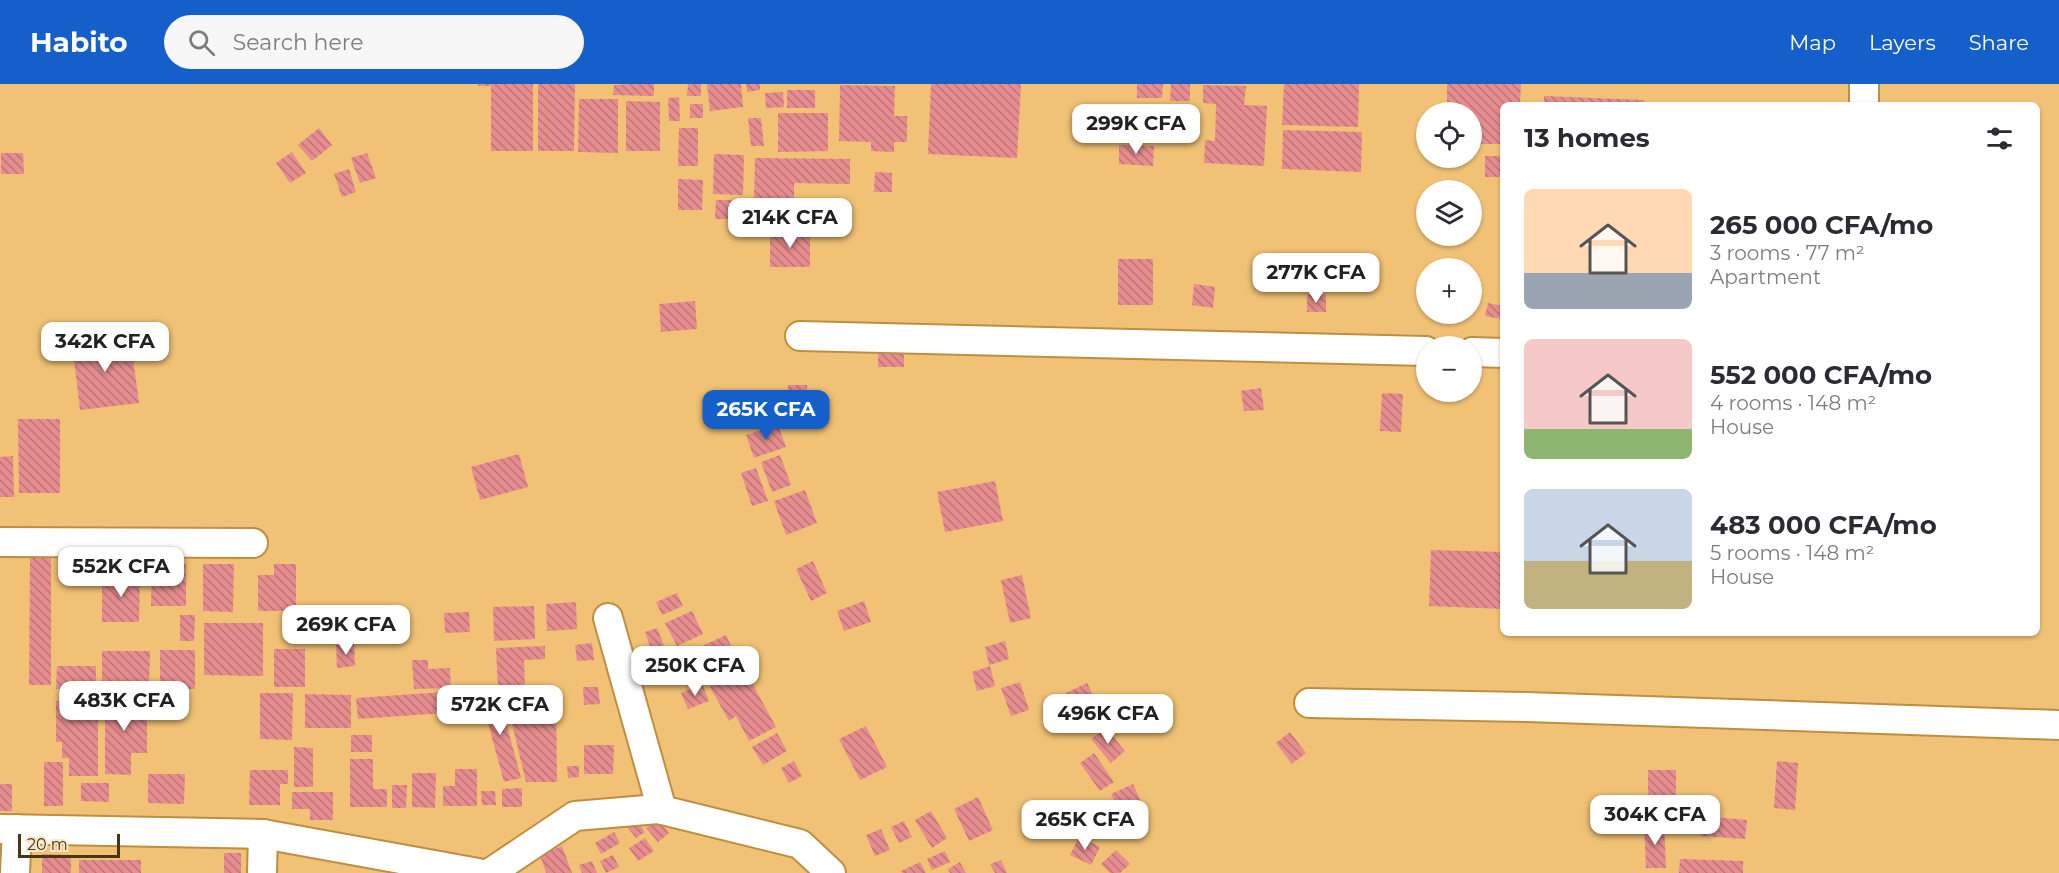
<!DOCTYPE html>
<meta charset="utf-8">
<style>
:root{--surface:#fff;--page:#f7f7f7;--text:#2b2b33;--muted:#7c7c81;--accent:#145fc9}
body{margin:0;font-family:Montserrat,sans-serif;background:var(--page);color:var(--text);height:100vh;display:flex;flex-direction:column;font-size:22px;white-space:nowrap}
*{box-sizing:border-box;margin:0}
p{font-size:20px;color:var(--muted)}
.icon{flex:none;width:33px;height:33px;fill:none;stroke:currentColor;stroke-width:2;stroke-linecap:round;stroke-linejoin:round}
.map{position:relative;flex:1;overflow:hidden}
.drawer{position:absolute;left:1500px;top:18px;width:540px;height:534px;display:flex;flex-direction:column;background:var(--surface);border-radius:9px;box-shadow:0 2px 4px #0004}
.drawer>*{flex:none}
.buttons{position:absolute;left:1416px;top:18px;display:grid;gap:12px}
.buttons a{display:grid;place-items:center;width:66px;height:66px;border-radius:50%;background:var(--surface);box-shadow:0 2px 4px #0004;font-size:30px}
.scale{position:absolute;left:18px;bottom:15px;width:102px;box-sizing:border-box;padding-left:6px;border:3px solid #493615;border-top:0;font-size:16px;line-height:21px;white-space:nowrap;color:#493615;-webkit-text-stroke:4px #fbe8cb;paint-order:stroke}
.price{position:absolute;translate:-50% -51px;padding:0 14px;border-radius:12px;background:#fff;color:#222;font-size:20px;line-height:39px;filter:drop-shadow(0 2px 3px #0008)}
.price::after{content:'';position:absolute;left:50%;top:36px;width:18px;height:14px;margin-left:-9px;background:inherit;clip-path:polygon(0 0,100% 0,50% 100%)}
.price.current{background:var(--accent);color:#fff}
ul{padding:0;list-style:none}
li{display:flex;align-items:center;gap:18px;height:150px;padding:0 24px}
li span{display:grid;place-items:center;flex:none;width:168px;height:120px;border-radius:9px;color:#555}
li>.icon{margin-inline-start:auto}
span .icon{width:72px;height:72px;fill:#fffc;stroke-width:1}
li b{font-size:26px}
h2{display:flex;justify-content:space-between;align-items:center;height:72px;padding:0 24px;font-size:26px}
header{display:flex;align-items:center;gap:36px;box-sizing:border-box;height:84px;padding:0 30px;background:var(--accent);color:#fff}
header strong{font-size:28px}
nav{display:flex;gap:33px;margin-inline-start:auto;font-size:21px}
.search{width:420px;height:54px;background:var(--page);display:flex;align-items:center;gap:15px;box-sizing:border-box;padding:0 21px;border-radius:33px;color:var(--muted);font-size:22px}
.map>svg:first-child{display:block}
.building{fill:url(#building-back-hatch)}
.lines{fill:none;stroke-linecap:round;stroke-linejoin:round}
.street-casing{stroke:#bc8f41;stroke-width:32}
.street{stroke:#fff;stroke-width:28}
</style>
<header>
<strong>Habito</strong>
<div class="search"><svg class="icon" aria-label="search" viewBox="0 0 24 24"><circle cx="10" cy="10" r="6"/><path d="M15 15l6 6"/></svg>Search here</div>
<nav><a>Map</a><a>Layers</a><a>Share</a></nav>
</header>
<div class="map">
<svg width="2059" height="789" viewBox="0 0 2059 789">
<defs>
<pattern id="building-back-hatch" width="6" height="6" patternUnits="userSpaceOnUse" patternTransform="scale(1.5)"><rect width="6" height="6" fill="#e78d8f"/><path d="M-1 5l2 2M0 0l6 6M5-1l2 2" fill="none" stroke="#bd7474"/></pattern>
</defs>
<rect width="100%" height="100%" fill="#f1c275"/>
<!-- building -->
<g class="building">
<polygon points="478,0 533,0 533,67 491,67 491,2 478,2"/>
<polygon points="538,0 575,0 574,67 538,67"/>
<polygon points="629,0 654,0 654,12 613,11 614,1"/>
<polygon points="688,0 701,0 701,12 687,12"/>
<polygon points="707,0 741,0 743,23 710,27"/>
<polygon points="746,0 760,0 760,6 747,8"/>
<polygon points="931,0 1021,0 1017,74 928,70"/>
<polygon points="1137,0 1163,0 1162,14 1137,14"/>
<polygon points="1171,0 1190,0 1190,17 1170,17"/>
<polygon points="1284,0 1359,0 1358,43 1282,41"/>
<polygon points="1447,0 1521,0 1520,21 1503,21 1503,60 1472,60 1472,28 1447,28"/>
<polygon points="840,1 895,2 894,32 907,32 907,58 894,58 894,68 871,67 871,58 839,57"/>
<polygon points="1203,1 1246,2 1244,21 1267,22 1264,82 1204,79 1205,56 1215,57 1216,20 1203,19"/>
<rect x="787" y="6" width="28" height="18"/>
<polygon points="783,8 784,23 766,24 765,9"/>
<polygon points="1544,12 1644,16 1644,21 1544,21"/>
<polygon points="679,13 680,37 669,37 668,14"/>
<polygon points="579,15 618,15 618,69 578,68"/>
<polygon points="626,17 660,18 660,67 626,67"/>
<rect x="690" y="20" width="13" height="14"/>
<polygon points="1131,24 1153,25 1152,55 1130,54"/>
<polygon points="778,29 828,29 828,67 778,68"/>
<polygon points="748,34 761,34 764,62 751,62"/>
<polygon points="319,44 332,61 312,77 298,61"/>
<polygon points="679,44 698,44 698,82 678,82"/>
<polygon points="1283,46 1362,48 1361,88 1282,85"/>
<polygon points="1119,61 1154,62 1153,82 1119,80"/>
<polygon points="292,68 306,89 290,99 276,79"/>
<polygon points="1,69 23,69 24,90 1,90"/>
<polygon points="367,69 376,94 360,99 351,74"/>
<polygon points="714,70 744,71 743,111 713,110"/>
<rect x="1485" y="72" width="18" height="21"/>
<polygon points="755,74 850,75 850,100 794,99 794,116 754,116"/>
<polygon points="349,85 356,108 342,113 334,90"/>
<polygon points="875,88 892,89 892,108 874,108"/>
<polygon points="678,95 703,96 702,126 678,126"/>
<polygon points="716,116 732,116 732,135 715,135"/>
<polygon points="742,119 756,120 756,137 742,136"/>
<polygon points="761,121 803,122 803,135 782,134 782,140 760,140"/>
<polygon points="770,147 810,148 810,183 770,183"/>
<rect x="1118" y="175" width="35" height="46"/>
<polygon points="1194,200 1215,203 1213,224 1192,221"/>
<rect x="1307" y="211" width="19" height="17"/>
<polygon points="695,217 697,245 661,248 659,220"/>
<polygon points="1488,219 1503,222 1502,235 1485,232"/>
<polygon points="130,251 139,319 80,326 72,258"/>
<polygon points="904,261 904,283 878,283 878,262"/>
<rect x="788" y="301" width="19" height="23"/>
<polygon points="1261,304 1264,326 1244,327 1241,307"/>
<polygon points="1382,309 1403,310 1401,348 1380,347"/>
<polygon points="18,335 60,335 60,409 19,409"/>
<polygon points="778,341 786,363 754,374 746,351"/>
<polygon points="519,370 528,403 480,416 471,383"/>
<polygon points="780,371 791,401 772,408 761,378"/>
<polygon points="13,372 14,413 0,413 0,373"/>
<polygon points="756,384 768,417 752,422 741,389"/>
<polygon points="995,397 1003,437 945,448 937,408"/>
<polygon points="805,406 817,439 786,451 774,417"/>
<polygon points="1431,466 1503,468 1503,525 1429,522"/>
<polygon points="30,474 51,474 51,601 29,601"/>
<polygon points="813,477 827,509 811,517 796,485"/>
<polygon points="152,480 186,480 186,522 151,522"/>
<polygon points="203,480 234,480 233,528 203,527"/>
<polygon points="274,480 296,480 296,527 258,527 258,491 274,491"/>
<polygon points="102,491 140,491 139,538 102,538"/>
<polygon points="1022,491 1031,534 1010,539 1001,496"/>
<polygon points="677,509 683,522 662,531 656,518"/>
<polygon points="864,517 871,538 844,547 837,527"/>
<polygon points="576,518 577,545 547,547 546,520"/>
<polygon points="534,522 535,555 494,557 493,523"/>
<polygon points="692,527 703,550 677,562 665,539"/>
<polygon points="469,528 470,548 445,549 444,529"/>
<polygon points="315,530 333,530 334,552 315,553"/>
<polygon points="180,531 195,531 194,557 180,557"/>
<polygon points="204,539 263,539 263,592 204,591"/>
<polygon points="657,544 664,561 651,565 645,548"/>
<polygon points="726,551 738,577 712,589 700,563"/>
<polygon points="1005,557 1009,575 989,581 985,563"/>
<polygon points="354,559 355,582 337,584 336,561"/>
<polygon points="592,559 594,576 577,577 575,561"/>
<polygon points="545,562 545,575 524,576 525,603 498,604 496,564"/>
<rect x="274" y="565" width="31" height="38"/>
<rect x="160" y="566" width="35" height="39"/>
<polygon points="102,567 150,567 149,605 102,605"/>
<polygon points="412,576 428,576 428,585 450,584 451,604 414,605"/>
<polygon points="57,582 96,582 96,605 56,605"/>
<polygon points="990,582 995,602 977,607 972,588"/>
<polygon points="744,584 776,643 749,657 736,632 729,637 710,603"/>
<polygon points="1020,598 1029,626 1011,632 1001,604"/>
<polygon points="1087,599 1095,616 1075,626 1066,609"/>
<polygon points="702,600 709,617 688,625 681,609"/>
<polygon points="583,603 598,603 600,620 584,621"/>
<polygon points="497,605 521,694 504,698 480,609"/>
<polygon points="444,608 445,629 358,635 356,614"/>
<polygon points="260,609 293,609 292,656 260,655"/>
<polygon points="305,610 351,611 351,644 305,644"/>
<polygon points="105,613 147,613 147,669 131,669 131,691 105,690"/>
<polygon points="506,614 556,616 557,698 526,698"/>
<polygon points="56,617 98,617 98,692 69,692 69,674 62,674 62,658 56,658"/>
<polygon points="866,642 887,683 860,696 839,655"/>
<polygon points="1106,644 1125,667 1111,679 1091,655"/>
<polygon points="1290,648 1306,669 1292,680 1276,659"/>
<polygon points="777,649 787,667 763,681 752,663"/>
<rect x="351" y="651" width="21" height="17"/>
<polygon points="584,661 614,661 613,690 584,690"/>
<polygon points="294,663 313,664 313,703 294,703"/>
<polygon points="1094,669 1114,698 1100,707 1080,679"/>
<polygon points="350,675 373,675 373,705 387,705 387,723 350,723"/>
<polygon points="794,677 802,692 789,699 781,684"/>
<polygon points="1777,677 1798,679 1795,726 1774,724"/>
<rect x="44" y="678" width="19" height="44"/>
<polygon points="567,682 579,682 579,693 568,694"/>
<polygon points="455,685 477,685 477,722 443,722 443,702 455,702"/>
<polygon points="250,686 288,686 288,700 280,700 280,721 249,721"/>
<rect x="1648" y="686" width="28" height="42"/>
<polygon points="412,689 436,689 435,724 412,723"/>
<polygon points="148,690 185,690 184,720 148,719"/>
<polygon points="81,699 109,699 109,718 81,717"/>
<rect x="0" y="700" width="12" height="27"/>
<polygon points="1133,700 1148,732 1126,743 1111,710"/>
<polygon points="392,701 407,701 406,724 392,724"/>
<polygon points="522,704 522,723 502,723 502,705"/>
<polygon points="481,707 495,707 496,721 482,721"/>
<polygon points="292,708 333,708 333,736 310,736 310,725 292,725"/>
<polygon points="978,713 993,746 969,757 954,725"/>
<polygon points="931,727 947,754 932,764 915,736"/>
<polygon points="1702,732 1747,736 1745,755 1701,752"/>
<polygon points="657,735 669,749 658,758 646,744"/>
<polygon points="636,736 645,748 636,754 627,743"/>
<polygon points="904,737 912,753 899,759 891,743"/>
<polygon points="1644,739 1664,739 1666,784 1646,784"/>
<polygon points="881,745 890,766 875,772 866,751"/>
<polygon points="614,748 620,759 601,770 595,759"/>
<polygon points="1079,753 1100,763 1091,781 1070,771"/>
<polygon points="645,754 654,767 638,777 629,764"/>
<polygon points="562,762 572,789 546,789 540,771"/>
<polygon points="1116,766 1130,780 1120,789 1110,789 1101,780"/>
<polygon points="945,767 950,778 932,786 927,775"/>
<rect x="224" y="769" width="17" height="20"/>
<polygon points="42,770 71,771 71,789 42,789"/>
<polygon points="613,771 619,783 606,789 600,777"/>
<polygon points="1680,775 1743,777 1743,789 1679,789"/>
<rect x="79" y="776" width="62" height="13"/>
<polygon points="1001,776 1007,789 995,789 990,780"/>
<polygon points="592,777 597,789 582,789 579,781"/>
<polygon points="920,778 926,789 902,789 901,787"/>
<polygon points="960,778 966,789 950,789 948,785"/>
</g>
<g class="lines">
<!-- street casing -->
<g class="street-casing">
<g id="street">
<polyline points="1864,21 1864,0"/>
<polyline points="800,252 1426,267"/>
<polyline points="1472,268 1503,269"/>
<polyline points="0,458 253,459"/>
<polyline points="608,534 662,726"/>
<polyline points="1309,619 1527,623 2059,641"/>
<polyline points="0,745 263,750 478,789"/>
<polyline points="15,789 17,745"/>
<polyline points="262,789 263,750"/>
<polyline points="490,789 575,732 658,725 800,760 831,789"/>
</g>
</g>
<!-- street -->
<use href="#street" class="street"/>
</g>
</svg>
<div class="buttons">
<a><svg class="icon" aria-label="locate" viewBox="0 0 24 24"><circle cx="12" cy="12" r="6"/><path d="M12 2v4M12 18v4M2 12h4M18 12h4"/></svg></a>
<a><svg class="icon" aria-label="layers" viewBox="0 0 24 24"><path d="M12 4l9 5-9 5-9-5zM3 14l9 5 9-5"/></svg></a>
<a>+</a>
<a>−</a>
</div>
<div class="scale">20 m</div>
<b class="price" style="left:1136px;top:71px">299K CFA</b>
<b class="price" style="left:790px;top:165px">214K CFA</b>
<b class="price" style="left:1316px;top:220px">277K CFA</b>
<b class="price" style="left:105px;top:289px">342K CFA</b>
<b class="price current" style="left:766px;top:357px">265K CFA</b>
<b class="price" style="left:121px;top:514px">552K CFA</b>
<b class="price" style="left:346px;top:572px">269K CFA</b>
<b class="price" style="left:695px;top:613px">250K CFA</b>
<b class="price" style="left:124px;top:648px">483K CFA</b>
<b class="price" style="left:500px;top:652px">572K CFA</b>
<b class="price" style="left:1108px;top:661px">496K CFA</b>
<b class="price" style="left:1655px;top:762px">304K CFA</b>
<b class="price" style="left:1085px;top:767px">265K CFA</b>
<section class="drawer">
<h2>13 homes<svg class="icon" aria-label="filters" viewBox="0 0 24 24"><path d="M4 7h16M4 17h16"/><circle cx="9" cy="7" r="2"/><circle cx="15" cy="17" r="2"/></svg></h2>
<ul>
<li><span style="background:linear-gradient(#ffd9b3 70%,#9aa5b1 0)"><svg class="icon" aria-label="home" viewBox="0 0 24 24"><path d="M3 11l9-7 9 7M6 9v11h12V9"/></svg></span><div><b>265 000 CFA/mo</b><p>3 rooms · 77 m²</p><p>Apartment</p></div></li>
<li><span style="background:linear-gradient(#f6c9c9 75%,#8fb573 0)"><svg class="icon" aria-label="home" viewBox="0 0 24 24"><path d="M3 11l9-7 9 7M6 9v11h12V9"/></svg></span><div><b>552 000 CFA/mo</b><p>4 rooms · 148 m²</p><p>House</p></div></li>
<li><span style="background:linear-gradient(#c9d6e8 60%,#c2b280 0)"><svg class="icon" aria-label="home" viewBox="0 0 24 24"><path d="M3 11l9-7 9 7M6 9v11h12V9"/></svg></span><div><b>483 000 CFA/mo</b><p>5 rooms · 148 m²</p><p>House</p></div></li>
</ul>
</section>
</div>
